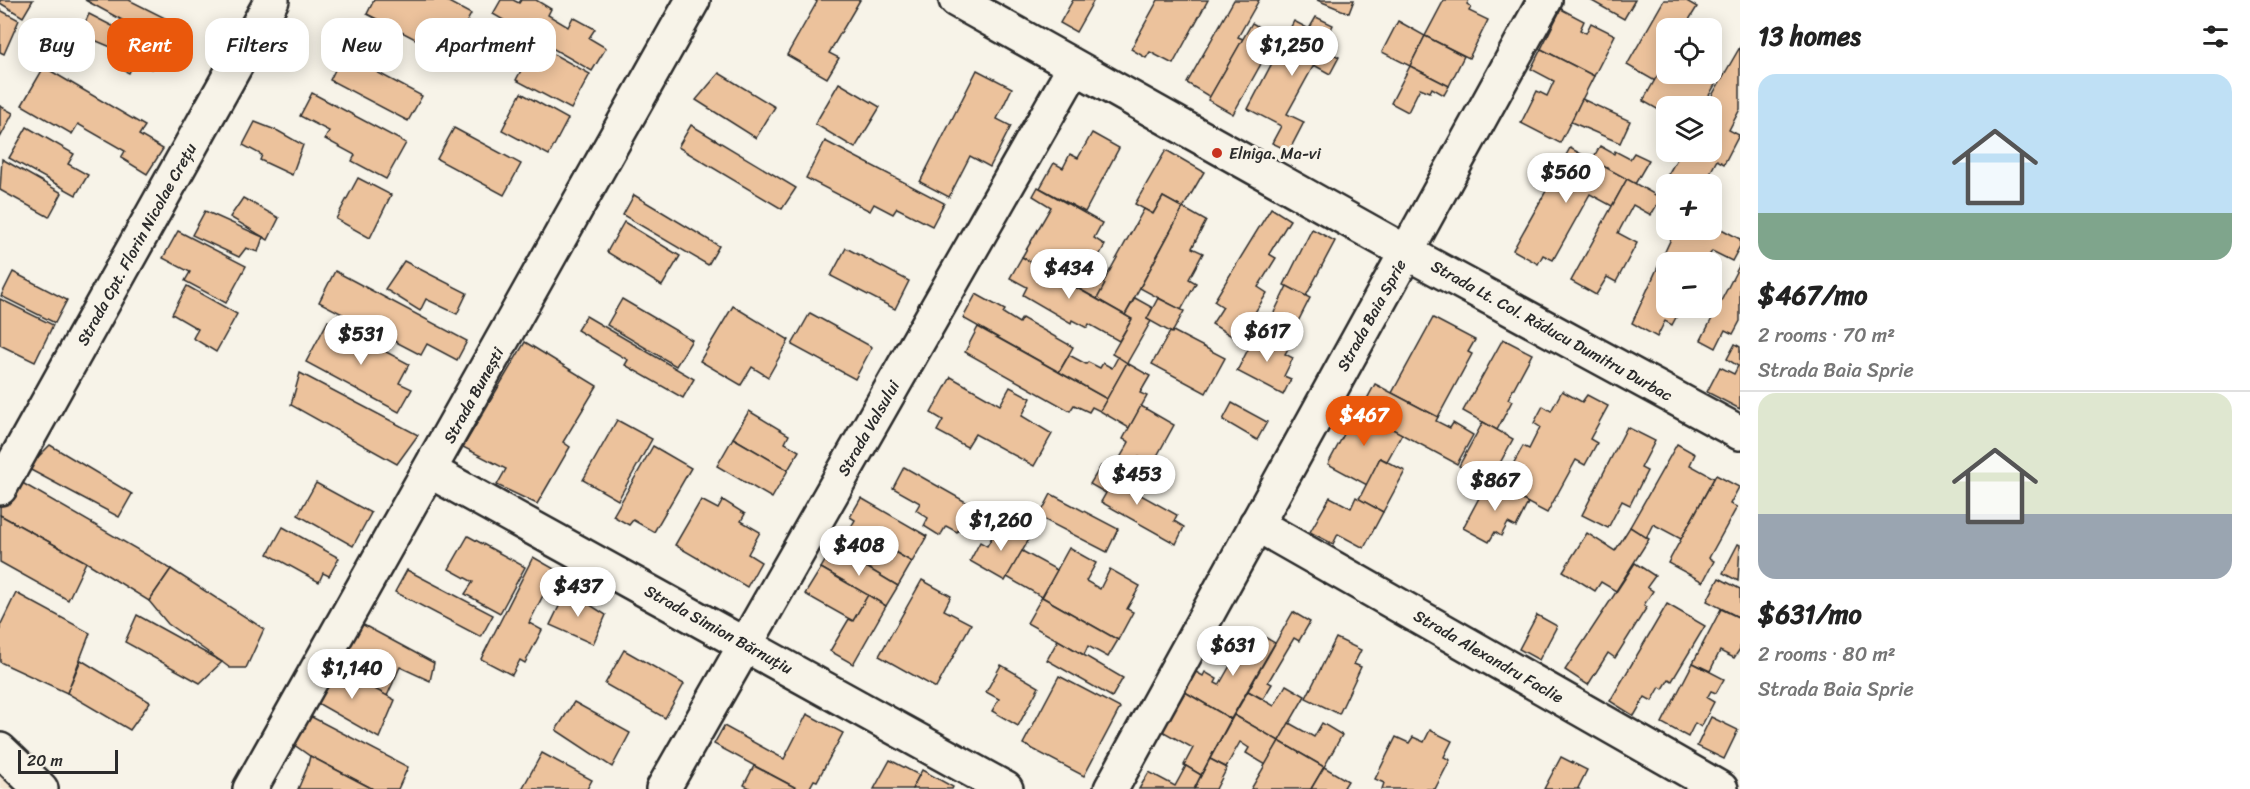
<!DOCTYPE html>
<meta charset="utf-8">
<style>
:root{--surface:#fff;--page:#f2f2f2;--text:#222;--muted:#767676;--line:#e0e0e0;--accent:#ea580c}
body{margin:0;font-family:Sriracha,sans-serif;background:var(--page);color:var(--text);height:100vh;display:flex;flex-direction:column;font-size:22px;white-space:nowrap}
*{box-sizing:border-box;margin:0}
p{font-size:20px;color:var(--muted)}
.icon{flex:none;width:33px;height:33px;fill:none;stroke:currentColor;stroke-width:2;stroke-linecap:round;stroke-linejoin:round}
.map{position:relative;flex:1;overflow:hidden}
.side{display:flex;flex-direction:column;background:var(--surface);width:510px}
.side>*{flex:none}
.hud{position:absolute;left:18px;top:18px;width:570px;height:54px;display:flex;gap:12px}
.buttons{position:absolute;left:1656px;top:18px;display:grid;gap:12px}
.buttons a{display:grid;place-items:center;width:66px;height:66px;border-radius:12px;background:var(--surface);box-shadow:0 3px 15px #0003;font-size:30px}
.scale{position:absolute;left:18px;bottom:15px;width:100px;box-sizing:border-box;padding-left:6px;border:3px solid #2b2b2b;border-top:0;font-size:16px;line-height:21px;white-space:nowrap;color:#2b2b2b;-webkit-text-stroke:4px #f7f3e8;paint-order:stroke}
.price{position:absolute;translate:-50% -51px;padding:0 14px;border-radius:21px;background:#fff;color:#222;font-size:20px;line-height:39px;filter:drop-shadow(0 2px 3px #0008)}
.price::after{content:'';position:absolute;left:50%;top:36px;width:18px;height:14px;margin-left:-9px;background:inherit;clip-path:polygon(0 0,100% 0,50% 100%)}
.price.on{background:var(--accent);color:#fff}
ul{padding:0;list-style:none}
li{display:grid;align-content:center;gap:12px;height:318px;padding:0 18px}
li+li{border-top:2px solid var(--line)}
li span{display:grid;place-items:center;height:186px;border-radius:18px;color:#555}
li>.icon{margin-inline-start:auto}
span .icon{width:108px;height:108px;fill:#fffc;stroke-width:1}
li b{font-size:26px}
h2{display:flex;justify-content:space-between;align-items:center;height:72px;padding:0 18px;font-size:26px}
.tag{padding:0 21px;border-radius:18px;background:var(--surface);box-shadow:0 3px 15px #0003;font-size:21px;line-height:54px}
.tag.on{background:var(--accent);color:#fff}
main{display:flex;flex:1;min-height:0}
.map>svg:first-child{display:block}
.built{fill:#f4e4d1}
.building{fill:#ecc29c;stroke:#2b2b2b;stroke-width:1.5}
.lines{fill:none;stroke-linecap:round;stroke-linejoin:round}
.street-casing{stroke:#2b2b2b;stroke-width:38}
.street{stroke:#f7f3e8;stroke-width:33}
.poi-dot{fill:#c8321e;stroke:#f7f3e8;stroke-width:2}
.labels{text-anchor:middle;stroke-width:6;stroke-linejoin:round;paint-order:stroke}
.poi-label{font-size:16px;fill:#2b2b2b;stroke:#f7f3e8;text-anchor:start}
.street-label{font-size:16px;fill:#2b2b2b;stroke:#f7f3e8}
</style>
<main>
<div class="map">
<svg width="1740" height="789" viewBox="0 0 1740 789">
<rect width="100%" height="100%" fill="#f7f3e8"/>
<filter id="ink" filterUnits="userSpaceOnUse"><feTurbulence type="fractalNoise" baseFrequency=".0167" numOctaves="2"/><feDisplacementMap in="SourceGraphic" scale="12" xChannelSelector="R" yChannelSelector="G"/><feConvolveMatrix kernelMatrix="1 2 1 2 8 2 1 2 1" color-interpolation-filters="sRGB"/></filter>
<g filter="url(#ink)">
<!-- built -->
<polygon class="built" points="0,758 34,789 0,789"/>
<!-- building -->
<g class="building">
<polygon points="0,0 33,0 23,17 0,3"/>
<polygon points="85,0 129,0 169,20 159,40"/>
<polygon points="374,0 445,0 471,14 448,56 367,14"/>
<polygon points="501,0 513,0 519,3 521,0 536,0 551,9 548,15 568,27 573,17 595,29 589,38 606,48 592,71 493,14"/>
<polygon points="815,0 860,0 829,53 839,58 827,78 787,55 817,2"/>
<polygon points="1073,0 1094,0 1076,32 1060,23"/>
<polygon points="1158,0 1208,0 1173,64 1150,52 1146,58 1131,49"/>
<polygon points="1234,0 1259,0 1238,37 1243,39 1210,97 1187,83"/>
<polygon points="1317,0 1354,0 1349,13"/>
<polygon points="1444,0 1469,0 1467,4 1471,7 1469,11 1488,20 1469,58 1425,36"/>
<polygon points="1590,0 1635,0 1624,19"/>
<polygon points="1664,0 1685,0 1697,7 1684,28 1666,28 1666,60 1655,81 1627,65"/>
<polygon points="1561,9 1584,21 1580,30 1586,33 1591,23 1615,35 1594,76 1541,49"/>
<polygon points="0,10 19,20 4,54 0,52"/>
<polygon points="89,14 161,51 151,69 136,58 129,73 115,66 123,52 80,34"/>
<polygon points="1316,17 1333,25 1322,48 1339,57 1330,74 1314,65 1287,114 1304,122 1289,151 1272,143 1281,126 1248,109 1294,21 1309,29"/>
<polygon points="1398,21 1425,36 1410,66 1382,52"/>
<polygon points="1252,23 1276,37 1233,114 1208,100"/>
<polygon points="1425,36 1464,56 1449,86 1410,66"/>
<polygon points="535,44 590,74 571,109 516,80"/>
<polygon points="1740,47 1740,109 1729,130 1739,135 1724,164 1717,160 1704,184 1666,184 1666,201 1656,195 1681,152 1712,152 1712,106 1706,106"/>
<polygon points="1541,49 1594,76 1560,143 1521,123 1537,91 1547,96 1554,81 1531,69"/>
<polygon points="343,54 422,96 408,121 330,80"/>
<polygon points="1666,60 1666,74 1712,74 1712,69 1721,74 1703,106 1666,106 1666,114 1643,101"/>
<polygon points="1410,66 1449,86 1444,95 1432,88 1430,92 1420,88 1408,112 1391,103"/>
<polygon points="44,67 145,126 139,135 163,149 147,174 121,158 125,151 78,124 72,134 22,105"/>
<polygon points="977,70 1012,88 997,119 1011,126 990,167 970,156 949,197 920,182"/>
<polygon points="719,73 775,107 756,138 696,100"/>
<polygon points="839,83 880,107 855,148 815,124"/>
<polygon points="312,93 406,143 386,179 352,161 355,155 325,139 329,131 300,116"/>
<polygon points="521,93 568,119 549,155 502,130"/>
<polygon points="1582,99 1630,121 1620,143 1571,122"/>
<polygon points="0,106 13,113 0,138"/>
<polygon points="255,122 278,131 303,145 292,175 260,160 262,155 243,145"/>
<polygon points="691,125 796,188 782,209 678,147"/>
<polygon points="27,127 74,154 68,164 88,175 76,195 9,158"/>
<polygon points="454,128 521,164 504,195 437,159"/>
<polygon points="1092,133 1119,148 1085,212 1040,188 1054,163 1063,168 1070,154 1078,158"/>
<polygon points="825,141 944,203 932,226 897,208 893,214 874,204 870,211 806,178"/>
<polygon points="1600,146 1614,154 1615,151 1630,159 1634,153 1649,160 1635,184 1592,160"/>
<polygon points="1570,148 1627,179 1612,206 1590,194 1553,260 1543,255 1538,264 1513,250"/>
<polygon points="1166,150 1204,172 1183,208 1163,197 1153,214 1135,204"/>
<polygon points="2,159 62,193 49,217 0,190"/>
<polygon points="358,178 391,195 370,238 336,219"/>
<polygon points="1627,179 1661,198 1651,215 1633,205 1618,233 1637,243 1616,282 1607,277 1596,295 1571,281"/>
<polygon points="1038,187 1102,223 1094,238 1105,245 1088,275 1105,284 1097,299 1022,257 1051,207 1033,196"/>
<polygon points="634,195 719,246 708,265 623,215"/>
<polygon points="1163,197 1183,208 1125,315 1097,299 1105,284 1103,283 1144,209 1153,214"/>
<polygon points="1712,197 1718,200 1712,212"/>
<polygon points="243,198 279,218 268,240 230,217"/>
<polygon points="1183,208 1206,221 1192,248 1203,253 1189,279 1196,283 1181,310 1140,288"/>
<polygon points="1271,208 1290,220 1269,254 1276,258 1258,287 1267,293 1238,340 1212,324 1223,307 1214,301"/>
<polygon points="205,211 263,237 258,252 246,248 239,257 192,235"/>
<polygon points="624,222 680,256 662,286 607,252"/>
<polygon points="1712,224 1740,239 1740,246 1732,261 1712,251 1706,261 1699,257 1697,262 1666,262 1666,308 1681,308 1672,325 1665,321 1657,337 1632,323 1675,230 1712,230"/>
<polygon points="1312,229 1335,241 1306,296 1284,285"/>
<polygon points="178,231 246,266 226,303 185,281 190,272 163,258"/>
<polygon points="846,248 909,281 895,309 831,276"/>
<polygon points="1022,257 1132,319 1119,341 1089,324 1087,328 1072,320 1071,323 1023,295 1027,287 1010,278"/>
<polygon points="404,261 467,293 457,314 426,299 420,311 385,289"/>
<polygon points="1740,264 1740,321 1733,334 1725,330 1716,348 1701,340"/>
<polygon points="335,271 467,341 457,360 427,344 421,355 319,302"/>
<polygon points="13,272 67,300 55,323 1,296"/>
<polygon points="187,286 237,314 216,352 193,338 198,329 172,314"/>
<polygon points="1287,286 1310,298 1286,345 1264,333"/>
<polygon points="976,294 1005,310 1003,313 1019,323 1022,318 1073,347 1059,372 963,318"/>
<polygon points="1135,298 1153,308 1147,319 1151,321 1127,363 1112,354 1132,319 1125,315"/>
<polygon points="1158,298 1184,311 1172,333 1147,319"/>
<polygon points="0,299 53,325 35,362 0,345"/>
<polygon points="622,299 692,340 676,366 607,325"/>
<polygon points="733,306 789,340 768,377 752,367 741,385 700,361"/>
<polygon points="810,313 872,347 855,379 792,345"/>
<polygon points="586,316 694,379 683,398 625,365 628,360 577,330"/>
<polygon points="1433,318 1475,340 1468,352 1472,354 1438,417 1392,393"/>
<polygon points="328,321 409,364 399,383 412,389 399,412 306,362"/>
<polygon points="978,327 1107,399 1100,411 1092,407 1089,412 1074,405 1070,411 965,352"/>
<polygon points="1258,330 1289,347 1285,354 1293,358 1284,376 1291,379 1283,395 1237,371"/>
<polygon points="1173,331 1225,358 1206,393 1152,364 1170,332 1172,333"/>
<polygon points="1503,339 1532,354 1508,399 1512,401 1497,430 1463,411"/>
<polygon points="525,342 597,386 563,442 570,447 537,504 497,485 506,469 463,447"/>
<polygon points="1735,344 1740,347 1740,409 1707,392 1720,367 1734,374 1738,366 1727,359"/>
<polygon points="1069,355 1086,364 1088,362 1100,368 1103,363 1112,368 1118,357 1127,363 1107,399 1059,372"/>
<polygon points="1127,363 1150,376 1140,393 1147,396 1129,428 1100,411"/>
<polygon points="300,373 418,435 397,464 291,405"/>
<polygon points="951,377 1000,405 1010,387 1031,398 1022,416 1052,434 1034,466 975,434 967,447 937,431 943,420 931,413"/>
<polygon points="1375,384 1438,417 1436,421 1450,428 1453,423 1473,435 1457,464 1360,412"/>
<polygon points="1562,391 1582,402 1587,395 1608,406 1590,439 1597,443 1585,465 1576,460 1547,513 1500,488 1523,446 1529,449 1540,427 1534,423 1543,406 1551,411"/>
<polygon points="1232,403 1267,422 1257,440 1223,420"/>
<polygon points="1141,406 1174,425 1152,465 1139,457 1135,466 1120,458 1129,442 1123,439"/>
<polygon points="1357,410 1402,434 1387,461 1380,458 1367,485 1328,464"/>
<polygon points="749,411 789,435 785,443 799,451 788,470 733,438"/>
<polygon points="617,420 652,439 618,500 583,480"/>
<polygon points="1483,422 1513,439 1499,465 1509,471 1500,488 1459,466"/>
<polygon points="1627,427 1655,441 1641,468 1647,471 1630,505 1622,501 1608,528 1582,515"/>
<polygon points="733,438 788,470 772,498 717,466"/>
<polygon points="1677,444 1695,454 1690,465 1714,478 1681,539 1653,524 1646,538 1630,527"/>
<polygon points="50,445 132,494 119,517 27,468"/>
<polygon points="653,446 691,468 654,532 633,520 629,525 613,516"/>
<polygon points="1380,458 1405,471 1383,512 1359,499"/>
<polygon points="1101,466 1123,478 1121,484 1177,515 1174,521 1184,527 1176,544 1101,502 1106,493 1090,484"/>
<polygon points="904,467 973,506 970,510 979,515 968,534 959,529 957,532 946,526 940,536 924,526 928,518 916,510 920,503 893,488"/>
<polygon points="1716,475 1739,487 1730,504 1737,507 1709,558 1714,561 1703,582 1668,563"/>
<polygon points="12,477 171,569 149,601 86,562 0,515 0,500"/>
<polygon points="1488,481 1528,503 1516,527 1508,523 1501,536 1495,532 1489,542 1463,528"/>
<polygon points="316,483 371,513 353,546 298,515"/>
<polygon points="1051,494 1118,529 1107,552 1039,517"/>
<polygon points="1330,497 1351,508 1356,497 1383,512 1364,548 1338,534 1333,544 1310,532"/>
<polygon points="861,498 927,536 912,562 851,527 855,520 850,517"/>
<polygon points="701,500 718,509 723,500 745,514 741,521 760,532 748,554 761,562 747,587 675,545"/>
<polygon points="0,515 86,562 68,600 0,562"/>
<polygon points="1010,524 1031,536 1005,581 970,561 980,542 987,546 996,530 1004,534"/>
<polygon points="283,527 339,558 329,576 323,573 319,582 268,554"/>
<polygon points="1630,527 1649,539 1616,591 1601,582 1595,591 1563,571 1587,533 1615,551"/>
<polygon points="865,535 912,562 898,586 852,559"/>
<polygon points="468,536 525,567 500,613 465,594 473,582 449,569"/>
<polygon points="1738,544 1740,545 1738,581 1723,573"/>
<polygon points="833,547 898,586 886,606 821,568"/>
<polygon points="1069,548 1096,563 1086,581 1100,589 1110,569 1140,586 1127,609 1133,612 1118,640 1042,597"/>
<polygon points="1022,551 1057,570 1042,597 1007,577"/>
<polygon points="533,557 556,570 529,623 542,630 525,663 520,660 512,675 481,659"/>
<polygon points="1635,563 1655,576 1647,587 1653,591 1644,605 1647,607 1615,658 1608,653 1588,685 1565,670"/>
<polygon points="821,568 868,595 853,621 805,594"/>
<polygon points="171,569 264,629 246,668 230,668 222,662 168,624 149,601"/>
<polygon points="407,570 493,615 481,637 395,592"/>
<polygon points="1719,578 1740,589 1740,618 1707,601"/>
<polygon points="922,580 951,596 944,610 971,624 936,688 879,656"/>
<polygon points="567,590 606,615 593,644 550,625"/>
<polygon points="16,593 90,633 67,693 0,662 0,626"/>
<polygon points="868,595 886,606 853,664 830,651 849,619 853,621"/>
<polygon points="1042,597 1118,640 1108,657 1088,646 1084,655 1027,623"/>
<polygon points="1667,604 1705,626 1672,681 1669,679 1663,689 1660,687 1652,701 1645,697 1634,716 1610,701"/>
<polygon points="1721,609 1740,618 1740,649 1734,658 1720,651 1710,671 1693,663"/>
<polygon points="1293,612 1310,622 1299,641 1294,638 1268,682 1272,684 1263,699 1248,691"/>
<polygon points="137,615 222,662 200,683 125,642"/>
<polygon points="1537,615 1557,626 1539,660 1519,649"/>
<polygon points="358,622 434,663 430,681 400,667 387,696 331,665"/>
<polygon points="1251,629 1275,643 1231,719 1185,692 1196,672 1203,676 1205,672 1217,679 1215,683 1219,685"/>
<polygon points="1336,638 1361,650 1354,664 1361,667 1339,714 1306,698"/>
<polygon points="1058,640 1123,678 1112,697 1047,660"/>
<polygon points="624,650 684,684 665,718 605,684"/>
<polygon points="81,660 150,702 130,730 67,693"/>
<polygon points="1693,663 1724,679 1716,693 1711,691 1707,698 1714,702 1701,727 1695,723 1688,737 1662,723"/>
<polygon points="331,665 395,700 379,738 305,696"/>
<polygon points="1001,665 1039,687 1018,726 992,711 999,699 986,692"/>
<polygon points="1059,676 1120,708 1084,776 1023,744"/>
<polygon points="1286,685 1305,696 1279,741 1234,715 1248,691 1274,706"/>
<polygon points="1185,692 1231,719 1201,775 1184,765 1193,748 1162,731"/>
<polygon points="574,702 630,733 612,767 556,730"/>
<polygon points="306,714 408,767 398,789 373,789 310,756 290,742"/>
<polygon points="807,714 843,733 817,781 814,780 809,789 798,789 714,744 724,726 784,759"/>
<polygon points="1234,715 1279,741 1266,765 1246,753 1249,748 1240,742 1226,767 1210,759"/>
<polygon points="1711,717 1738,730 1724,759 1697,746"/>
<polygon points="1289,723 1314,737 1322,723 1342,735 1324,767 1279,741"/>
<polygon points="1430,730 1452,741 1444,757 1450,760 1435,789 1382,789 1384,783 1375,779 1396,737 1409,743 1413,737 1424,742"/>
<polygon points="1279,741 1324,767 1311,789 1251,789"/>
<polygon points="542,753 592,780 587,789 522,789"/>
<polygon points="310,756 373,789 298,789 307,768"/>
<polygon points="1561,757 1587,770 1578,788 1579,789 1544,789"/>
<polygon points="1210,759 1227,768 1216,789 1194,789"/>
<polygon points="890,760 919,775 912,789 874,789"/>
<polygon points="754,766 798,789 752,789 744,785"/>
<polygon points="1186,766 1201,775 1194,789 1139,789 1149,772 1175,786"/>
<polygon points="1324,767 1348,781 1343,789 1311,789"/>
<polygon points="922,770 953,787 952,789 912,789"/>
</g>
<g class="lines">
<!-- street casing -->
<g class="street-casing">
<g id="street">
<polyline points="956,0 1406,252 1740,433"/>
<polyline points="430,471 1006,789"/>
<polyline points="0,488 272,0"/>
<polyline points="1256,524 1721,789"/>
<polyline points="0,750 41,789"/>
<polyline points="250,789 693,0"/>
<polyline points="663,789 1074,68"/>
<polyline points="1111,789 1545,0"/>
</g>
</g>
<!-- street -->
<use href="#street" class="street"/>
</g>
</g>
<!-- markers -->
<circle class="poi-dot" cx="1217" cy="153" r="6"/>
<g class="labels">
<!-- poi labels -->
<g class="poi-label">
<text x="1229" y="159">Elniga. Ma-vi</text>
</g>
<!-- street labels -->
<g class="street-label">
<text transform="translate(136 244) rotate(-61)" y="6">Strada Cpt. Florin Nicolae Crețu</text>
<text transform="translate(1371 315) rotate(-61)" y="6">Strada Baia Sprie</text>
<text transform="translate(1552 330) rotate(29)" y="6">Strada Lt. Col. Răducu Dumitru Durbac</text>
<text transform="translate(473 395) rotate(-61)" y="6">Strada Bunești</text>
<text transform="translate(868 428) rotate(-60)" y="6">Strada Valsului</text>
<text transform="translate(719 629) rotate(29)" y="6">Strada Simion Bărnuțiu</text>
<text transform="translate(1489 656) rotate(30)" y="6">Strada Alexandru Faclie</text>
</g>
</g>
</svg>
<div class="buttons">
<a><svg class="icon" aria-label="locate" viewBox="0 0 24 24"><circle cx="12" cy="12" r="6"/><path d="M12 2v4M12 18v4M2 12h4M18 12h4"/></svg></a>
<a><svg class="icon" aria-label="layers" viewBox="0 0 24 24"><path d="M12 4l9 5-9 5-9-5zM3 14l9 5 9-5"/></svg></a>
<a>+</a>
<a>−</a>
</div>
<div class="scale">20 m</div>
<b class="price" style="left:1292px;top:77px">$1,250</b>
<b class="price" style="left:1566px;top:204px">$560</b>
<b class="price" style="left:1069px;top:300px">$434</b>
<b class="price" style="left:1267px;top:363px">$617</b>
<b class="price" style="left:361px;top:366px">$531</b>
<b class="price on" style="left:1364px;top:447px">$467</b>
<b class="price" style="left:1137px;top:506px">$453</b>
<b class="price" style="left:1495px;top:512px">$867</b>
<b class="price" style="left:1001px;top:552px">$1,260</b>
<b class="price" style="left:859px;top:577px">$408</b>
<b class="price" style="left:578px;top:618px">$437</b>
<b class="price" style="left:1233px;top:677px">$631</b>
<b class="price" style="left:352px;top:700px">$1,140</b>
<div class="hud">
<a class="tag">Buy</a>
<a class="tag on">Rent</a>
<a class="tag">Filters</a>
<a class="tag">New</a>
<a class="tag">Apartment</a>
</div>
</div>
<section class="side">
<h2>13 homes<svg class="icon" aria-label="filters" viewBox="0 0 24 24"><path d="M4 7h16M4 17h16"/><circle cx="9" cy="7" r="2"/><circle cx="15" cy="17" r="2"/></svg></h2>
<ul>
<li><span style="background:linear-gradient(#bfe0f5 75%,#7fa58c 0)"><svg class="icon" aria-label="home" viewBox="0 0 24 24"><path d="M3 11l9-7 9 7M6 9v11h12V9"/></svg></span><div><b>$467/mo</b><p>2 rooms · 70 m²</p><p>Strada Baia Sprie</p></div></li>
<li><span style="background:linear-gradient(#dfe7d0 65%,#9aa5b1 0)"><svg class="icon" aria-label="home" viewBox="0 0 24 24"><path d="M3 11l9-7 9 7M6 9v11h12V9"/></svg></span><div><b>$631/mo</b><p>2 rooms · 80 m²</p><p>Strada Baia Sprie</p></div></li>
</ul>
</section>
</main>
